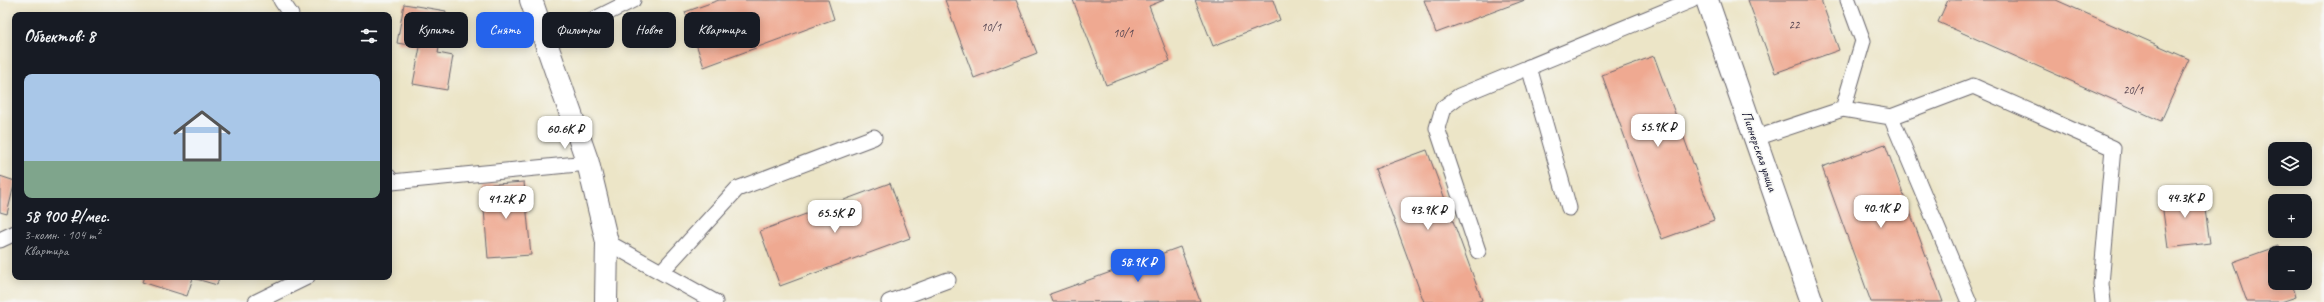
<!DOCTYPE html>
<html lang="ru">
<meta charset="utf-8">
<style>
:root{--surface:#171b24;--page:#242831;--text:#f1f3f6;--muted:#9ea1a6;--accent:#2563eb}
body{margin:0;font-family:Caveat,sans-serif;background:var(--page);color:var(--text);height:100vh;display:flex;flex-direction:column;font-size:15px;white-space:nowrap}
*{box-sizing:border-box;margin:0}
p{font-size:13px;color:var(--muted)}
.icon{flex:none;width:22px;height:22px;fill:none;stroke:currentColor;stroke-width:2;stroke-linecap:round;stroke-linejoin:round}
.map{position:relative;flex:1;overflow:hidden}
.details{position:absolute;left:12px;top:12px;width:380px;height:268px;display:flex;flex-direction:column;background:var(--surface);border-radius:8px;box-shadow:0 2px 10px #0003}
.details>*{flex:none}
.banner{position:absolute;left:404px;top:12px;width:380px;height:36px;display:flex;gap:8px}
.tools{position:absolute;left:2268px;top:142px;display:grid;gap:8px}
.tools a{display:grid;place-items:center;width:44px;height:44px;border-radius:8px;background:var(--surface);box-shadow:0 2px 10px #0003;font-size:20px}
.price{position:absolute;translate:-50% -34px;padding:0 9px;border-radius:8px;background:#fff;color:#222;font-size:13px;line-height:26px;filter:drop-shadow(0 1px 2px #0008)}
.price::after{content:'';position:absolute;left:50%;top:24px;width:12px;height:9px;margin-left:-6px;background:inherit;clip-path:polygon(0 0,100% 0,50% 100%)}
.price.current{background:var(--accent);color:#fff}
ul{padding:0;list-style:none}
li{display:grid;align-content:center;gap:8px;height:212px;padding:0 12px}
li span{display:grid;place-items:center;height:124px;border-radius:8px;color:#555}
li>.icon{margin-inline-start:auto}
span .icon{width:72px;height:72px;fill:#fffc;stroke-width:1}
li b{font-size:17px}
h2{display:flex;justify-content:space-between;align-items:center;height:48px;padding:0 12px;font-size:17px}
.tag{padding:0 14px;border-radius:8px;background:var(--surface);box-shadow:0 2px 10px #0003;font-size:14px;line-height:36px}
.tag.current{background:var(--accent);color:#fff}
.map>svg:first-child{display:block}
.building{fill:#efa991}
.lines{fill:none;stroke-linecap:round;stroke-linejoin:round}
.lane-casing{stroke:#69666c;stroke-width:17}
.street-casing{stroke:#69666c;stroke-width:24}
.secondary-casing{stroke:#69666c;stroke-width:24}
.lane{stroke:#fff;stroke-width:15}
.street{stroke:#fff;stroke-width:22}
.secondary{stroke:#fff;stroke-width:22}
.labels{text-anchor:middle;stroke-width:3;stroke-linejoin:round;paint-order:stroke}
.number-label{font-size:12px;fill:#554450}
.street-label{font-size:14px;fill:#22223b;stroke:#f6f6f2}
</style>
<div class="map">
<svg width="2324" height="302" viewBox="0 0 2324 302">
<rect width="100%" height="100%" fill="#f6f6f2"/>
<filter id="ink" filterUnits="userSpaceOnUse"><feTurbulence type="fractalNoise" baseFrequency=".025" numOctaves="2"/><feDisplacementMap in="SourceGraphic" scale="8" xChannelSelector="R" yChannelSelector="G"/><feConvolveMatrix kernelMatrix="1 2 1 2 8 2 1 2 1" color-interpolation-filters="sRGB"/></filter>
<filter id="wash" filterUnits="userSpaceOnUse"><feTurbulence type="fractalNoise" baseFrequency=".012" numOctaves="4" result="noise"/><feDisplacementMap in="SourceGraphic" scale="16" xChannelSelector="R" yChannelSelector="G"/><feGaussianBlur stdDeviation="0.9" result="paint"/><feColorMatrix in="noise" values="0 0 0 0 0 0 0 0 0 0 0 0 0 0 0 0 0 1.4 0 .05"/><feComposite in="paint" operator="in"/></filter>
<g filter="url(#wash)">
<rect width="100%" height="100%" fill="#ece5c7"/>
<g id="blocks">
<!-- building -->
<g class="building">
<polygon points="719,0 828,0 834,19 704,67 685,12"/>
<polygon points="945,0 1016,0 1037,53 974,78"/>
<polygon points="1073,0 1164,0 1149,6 1170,61 1106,85"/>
<polygon points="1195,0 1273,0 1280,20 1213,46"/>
<polygon points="1424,0 1525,0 1436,33"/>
<polygon points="1748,0 1821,0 1839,50 1775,73"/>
<polygon points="1948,0 2056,0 2189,59 2161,121 1938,22"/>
<polygon points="404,4 446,11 438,53 453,56 447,90 413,84 420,47 397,43"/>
<polygon points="1654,56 1714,220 1662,239 1602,75"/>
<polygon points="1885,144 1943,302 1871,302 1822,167"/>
<polygon points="1427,150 1482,300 1477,302 1424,302 1375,169"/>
<polygon points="0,176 15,181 7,214 0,212"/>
<polygon points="524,182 531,255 488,258 482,185"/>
<polygon points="890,183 910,238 780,286 760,231"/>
<polygon points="2202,190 2210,243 2168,248 2161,196"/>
<polygon points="2278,246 2281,253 2275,253 2275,283 2292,283 2296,297 2281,302 2247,302 2233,262"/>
<polygon points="1180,247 1200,301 1053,302 1050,294"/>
<polygon points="144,277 219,277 217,285 193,278 187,296 142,282"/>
</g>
</g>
</g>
<g filter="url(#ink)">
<use href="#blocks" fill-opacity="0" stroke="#69666c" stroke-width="1"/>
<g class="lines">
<!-- lane casing -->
<g class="lane-casing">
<g id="lane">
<polyline points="281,0 291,15"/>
<polyline points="547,43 633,0"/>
<polyline points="1529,67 1569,208"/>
<polyline points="1843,109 1863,41 1848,0"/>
<polyline points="1891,117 1973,86 2113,148 2101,284 2103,302"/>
<polyline points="1756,138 1843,109 1891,117 1969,302"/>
<polyline points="389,177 392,182 588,163"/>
<polyline points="0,240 15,233"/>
<polyline points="607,242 715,302"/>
<polyline points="1478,251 1437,128 1443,108 1459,96 1692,0"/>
<polyline points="662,271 737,189 874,137"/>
<polyline points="256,302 307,277"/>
<polyline points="889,302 948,280"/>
</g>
</g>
<!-- street casing -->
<g class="street-casing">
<polyline id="street" points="1707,0 1812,302"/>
</g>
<!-- secondary casing -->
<g class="secondary-casing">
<polyline id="secondary" points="531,0 588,163 607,242 606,302"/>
</g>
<!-- lane -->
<use href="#lane" class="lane"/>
<!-- street -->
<use href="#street" class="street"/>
<!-- secondary -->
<use href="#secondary" class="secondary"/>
</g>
</g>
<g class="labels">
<!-- number labels -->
<g class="number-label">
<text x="1794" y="29">22</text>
<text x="991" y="31">10/1</text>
<text x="1123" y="37">10/1</text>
<text x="2133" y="94">20/1</text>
</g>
<!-- street labels -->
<g class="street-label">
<text transform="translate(1760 151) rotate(71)" y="5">Пионерская улица</text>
</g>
</g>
</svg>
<div class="tools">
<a><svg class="icon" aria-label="layers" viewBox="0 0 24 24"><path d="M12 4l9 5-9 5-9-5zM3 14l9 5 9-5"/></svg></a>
<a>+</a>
<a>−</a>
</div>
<b class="price" style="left:1658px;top:148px">55.9K ₽</b>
<b class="price" style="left:565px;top:150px">60.6K ₽</b>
<b class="price" style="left:2185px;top:219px">44.3K ₽</b>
<b class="price" style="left:506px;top:220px">41.2K ₽</b>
<b class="price" style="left:1881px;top:229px">40.1K ₽</b>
<b class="price" style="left:1428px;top:231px">43.9K ₽</b>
<b class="price" style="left:835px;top:234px">65.5K ₽</b>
<b class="price current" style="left:1138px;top:283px">58.9K ₽</b>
<div class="banner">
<a class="tag">Купить</a>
<a class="tag current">Снять</a>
<a class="tag">Фильтры</a>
<a class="tag">Новое</a>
<a class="tag">Квартира</a>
</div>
<section class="details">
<h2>Объектов: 8<svg class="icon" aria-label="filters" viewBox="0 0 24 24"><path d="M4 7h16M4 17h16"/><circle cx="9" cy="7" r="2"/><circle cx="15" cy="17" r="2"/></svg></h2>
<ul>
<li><span style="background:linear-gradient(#a9c7e8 70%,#7fa58c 0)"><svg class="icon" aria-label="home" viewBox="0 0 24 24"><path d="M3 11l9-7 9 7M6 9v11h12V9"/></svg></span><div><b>58 900 ₽/мес.</b><p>3-комн. · 104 m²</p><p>Квартира</p></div></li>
</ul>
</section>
</div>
